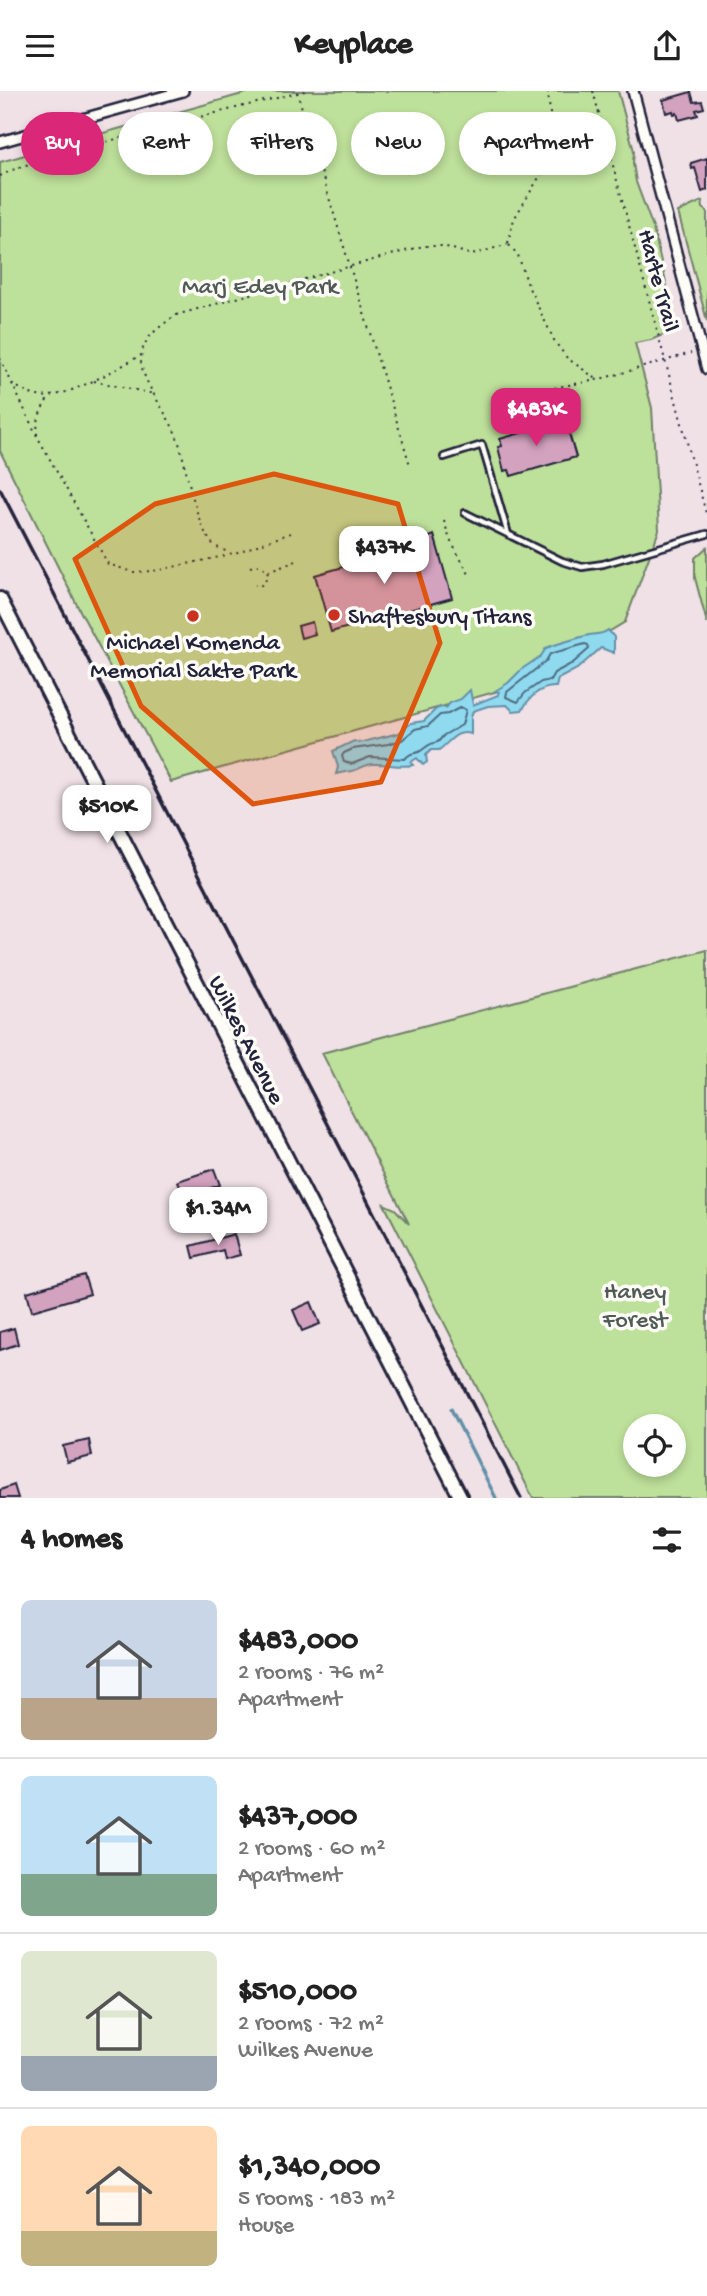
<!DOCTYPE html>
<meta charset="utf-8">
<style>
:root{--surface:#fff;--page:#f6f6f6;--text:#222;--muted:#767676;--line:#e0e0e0;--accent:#db2777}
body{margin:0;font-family:"Gochi Hand",sans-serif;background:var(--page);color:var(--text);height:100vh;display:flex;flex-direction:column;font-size:26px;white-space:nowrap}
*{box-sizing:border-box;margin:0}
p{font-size:23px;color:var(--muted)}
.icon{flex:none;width:38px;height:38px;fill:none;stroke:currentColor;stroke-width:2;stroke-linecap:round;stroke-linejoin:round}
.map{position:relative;height:1407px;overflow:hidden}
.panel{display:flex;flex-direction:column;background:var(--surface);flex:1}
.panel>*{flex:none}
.guide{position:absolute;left:21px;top:21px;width:665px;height:63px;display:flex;gap:14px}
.buttons{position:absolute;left:623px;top:1323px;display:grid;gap:14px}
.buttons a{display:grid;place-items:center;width:63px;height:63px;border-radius:50%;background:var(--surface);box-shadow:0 4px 10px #0003;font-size:35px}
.price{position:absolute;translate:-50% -60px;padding:0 16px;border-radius:14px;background:#fff;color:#222;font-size:23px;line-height:46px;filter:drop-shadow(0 2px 4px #0008)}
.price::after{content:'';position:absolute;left:50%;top:42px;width:21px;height:16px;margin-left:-10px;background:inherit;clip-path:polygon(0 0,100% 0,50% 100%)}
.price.on{background:var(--accent);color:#fff}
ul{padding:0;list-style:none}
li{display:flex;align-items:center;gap:21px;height:175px;padding:0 21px}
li+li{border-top:2px solid var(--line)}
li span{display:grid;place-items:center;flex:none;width:196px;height:140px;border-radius:10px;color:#555}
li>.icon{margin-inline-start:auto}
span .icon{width:84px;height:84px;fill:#fffc;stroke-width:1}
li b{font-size:30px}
h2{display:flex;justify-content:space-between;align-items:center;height:84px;padding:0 21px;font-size:30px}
.tag{padding:0 24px;border-radius:32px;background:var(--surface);box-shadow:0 4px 10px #0003;font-size:24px;line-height:63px}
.tag.on{background:var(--accent);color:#fff}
header{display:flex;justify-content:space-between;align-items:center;height:91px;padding:0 21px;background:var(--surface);font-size:32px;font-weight:700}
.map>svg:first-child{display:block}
.green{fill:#bde09a;stroke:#70816a;stroke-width:2;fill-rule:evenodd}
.water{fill:#90daf0;stroke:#6490a8;stroke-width:2}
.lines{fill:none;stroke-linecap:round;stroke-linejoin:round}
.shore{stroke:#4e6c83;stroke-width:2}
.stream{stroke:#6490a8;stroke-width:3.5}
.building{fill:#d3a2bf;stroke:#22223b;stroke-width:2}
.lane-casing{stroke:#22223b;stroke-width:10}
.street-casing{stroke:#22223b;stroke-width:14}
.secondary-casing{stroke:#22223b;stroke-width:18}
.path{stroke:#22223b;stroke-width:2;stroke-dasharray:2 5;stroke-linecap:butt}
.lane{stroke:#fdfcf7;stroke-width:4.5}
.street{stroke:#fdfcf7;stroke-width:9}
.secondary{stroke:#fdfcf7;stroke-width:12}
.rail{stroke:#22223b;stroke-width:3.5}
.marked{fill:#de560e;fill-opacity:0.2;stroke:#de560e;stroke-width:5;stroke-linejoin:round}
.poi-dot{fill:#c8321e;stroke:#fdfcf7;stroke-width:2.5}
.labels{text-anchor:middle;stroke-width:7;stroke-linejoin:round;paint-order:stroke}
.street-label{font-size:24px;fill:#22223b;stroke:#fdfcf7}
.park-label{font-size:24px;fill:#505b58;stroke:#fdfcf7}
.poi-label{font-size:24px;fill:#22223b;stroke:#fdfcf7;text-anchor:start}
</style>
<header><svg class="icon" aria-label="menu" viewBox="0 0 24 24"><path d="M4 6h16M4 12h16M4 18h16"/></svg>Keyplace<svg class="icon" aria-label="share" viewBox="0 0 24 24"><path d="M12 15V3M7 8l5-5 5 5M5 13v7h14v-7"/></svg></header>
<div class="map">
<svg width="707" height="1407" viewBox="0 0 707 1407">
<rect width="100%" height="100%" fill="#f0e1e6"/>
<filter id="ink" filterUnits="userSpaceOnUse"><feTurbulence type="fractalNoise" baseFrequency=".0143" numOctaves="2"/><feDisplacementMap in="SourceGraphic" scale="14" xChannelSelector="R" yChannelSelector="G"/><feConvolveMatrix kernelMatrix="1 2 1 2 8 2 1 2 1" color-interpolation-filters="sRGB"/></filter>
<g filter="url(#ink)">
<!-- green -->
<g class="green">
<polygon points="253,0 618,0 634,60 633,72 636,91 653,137 677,238 651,249 635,252 652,317 659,439 625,531 520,594 171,691 78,516 0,360 0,71"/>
<polygon points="702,110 703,117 707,120 707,230 678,121"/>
<polygon points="707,456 707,532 695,487 695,467"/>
<path d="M707 859V1407H533L384 1113 395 1118 409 1133 322 962ZM674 1335V1374H635V1335Z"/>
</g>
<!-- water -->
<path class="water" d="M608 539 614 546V562L601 557 577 578 558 588 556 596C540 595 530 606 522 619L513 620 507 614 488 615 473 620 471 626V643C456 638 450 651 439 659H431L426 664 427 671 423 674 417 667 411 671 413 674C400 677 386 672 373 673 365 673 359 679 352 680 346 681 341 682 336 683L338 676 333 660 354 650 359 652 399 642 411 632 424 630 436 618 442 616 446 617 450 612 461 608 470 599 473 614 498 604 499 601 495 600 508 592 522 578 541 565 546 557C559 552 572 549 585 545 594 542 601 545 608 539Z"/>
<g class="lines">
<!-- shore -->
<g class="shore">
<polygon points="585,553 588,554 589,558 573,572 554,582 550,589 541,591 525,602 518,611 506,606 507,601 546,570 550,563"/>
<path d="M461 616 466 619 462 634 444 644 438 651C428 652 426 657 419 661 412 663 410 662 405 668L370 666 352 673 344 671 342 665 344 662 353 658 388 653 402 649 415 638 428 635 440 624 448 623Z"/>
</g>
<!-- stream -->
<polyline class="stream" points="451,1318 496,1407"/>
</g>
<!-- building -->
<g class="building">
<polygon points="691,1 694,11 702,10 704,17 696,19 698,24 679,29 677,22 674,23 673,20 666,22 663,9"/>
<polygon points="707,67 707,99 702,101 695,77 692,78 691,72"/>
<polygon points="565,329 576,366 511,385 509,379 504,380 498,356 502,355 500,348"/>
<polygon points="434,444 452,507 331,541 315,484 428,452 427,447"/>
<polygon points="312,531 315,543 301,547 298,535"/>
<polygon points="214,1078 220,1094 184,1106 178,1090"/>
<polygon points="234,1143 240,1164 225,1168 223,1159 194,1167 191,1155"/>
<polygon points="84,1184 90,1203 32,1220 27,1201"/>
<polygon points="311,1211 320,1233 302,1240 293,1219"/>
<polygon points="14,1237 18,1253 0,1259 0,1241"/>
<polygon points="89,1349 92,1365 67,1371 63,1355"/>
<polygon points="14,1394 18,1407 0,1407 0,1399"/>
</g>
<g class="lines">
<!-- lane casing -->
<g class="lane-casing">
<g id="lane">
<polyline points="444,366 482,354 508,443"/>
<polyline points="465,422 562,470 582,476 603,473 707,443"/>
</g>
</g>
<!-- street casing -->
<g class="street-casing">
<g id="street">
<polyline points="633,0 707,278"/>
<polyline points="0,51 183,0"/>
</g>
</g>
<!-- secondary casing -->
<g class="secondary-casing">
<polyline id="secondary" points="0,508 461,1407"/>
</g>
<!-- path -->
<g class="path">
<polyline points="593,0 707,426"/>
<polyline points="297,1 410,374"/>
<polyline points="0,85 19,76 151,38 305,0"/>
<polyline points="508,152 514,128 546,75 553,56 548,0"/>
<polyline points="509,154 518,164 529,197 555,251 567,267 598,289"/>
<polyline points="0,267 37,345 108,473 133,481 154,480 229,464"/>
<polyline points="94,290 154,303"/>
<path d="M12 293C20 297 29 304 38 305 62 310 119 277 141 264"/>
<path d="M517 315C538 295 572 295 600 288 630 280 661 271 691 262"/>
<path d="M37 344C37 329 40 319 49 307"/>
<polyline points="444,430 450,449 469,483"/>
<path d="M291 442 232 463C226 460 217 457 213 453 194 433 187 374 177 346 169 324 140 289 141 268 142 246 160 236 176 224L423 155H443L472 164 508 153"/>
<polyline points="250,476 259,474 268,481 265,491 260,495 255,494"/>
<polyline points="268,481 299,469"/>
</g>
<!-- lane -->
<use href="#lane" class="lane"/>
<!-- street -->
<use href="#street" class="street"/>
<!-- secondary -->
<use href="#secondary" class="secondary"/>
<!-- rail -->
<polyline class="rail" points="0,398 521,1407"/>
</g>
</g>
<!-- marked area -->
<path class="marked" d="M274 383 398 413 440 552 381 691 253 713 141 615 75 468 155 413Z"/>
<!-- markers -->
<g class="poi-dot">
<circle cx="334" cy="524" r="7"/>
<circle cx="193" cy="525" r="7"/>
</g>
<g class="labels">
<!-- street labels -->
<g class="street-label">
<text transform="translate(660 189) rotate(75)" y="8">Harte Trail</text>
<text transform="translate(248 948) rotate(63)" y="8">Wilkes Avenue</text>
</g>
<!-- park labels -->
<g class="park-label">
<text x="260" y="202">Marj Edey Park</text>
<text x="635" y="1207">Haney<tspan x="635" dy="28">Forest</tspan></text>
</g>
<!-- poi labels -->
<g class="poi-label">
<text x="348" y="532">Shaftesbury Titans</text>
<text x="193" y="558" text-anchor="middle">Michael Komenda<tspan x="193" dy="28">Memorial Sakte Park</tspan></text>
</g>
</g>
</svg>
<div class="buttons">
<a><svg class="icon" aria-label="locate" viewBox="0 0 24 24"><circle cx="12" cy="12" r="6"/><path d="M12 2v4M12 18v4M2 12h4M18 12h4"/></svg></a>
</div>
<b class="price on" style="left:536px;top:357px">$483K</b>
<b class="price" style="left:384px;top:495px">$437K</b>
<b class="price" style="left:107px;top:754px">$510K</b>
<b class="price" style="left:218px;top:1156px">$1.34M</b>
<div class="guide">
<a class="tag on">Buy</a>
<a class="tag">Rent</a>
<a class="tag">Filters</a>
<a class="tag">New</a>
<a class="tag">Apartment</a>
</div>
</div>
<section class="panel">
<h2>4 homes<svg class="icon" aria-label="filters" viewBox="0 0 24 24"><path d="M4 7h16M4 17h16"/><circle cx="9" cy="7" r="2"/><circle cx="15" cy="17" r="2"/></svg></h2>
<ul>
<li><span style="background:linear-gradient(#c9d6e8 70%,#b9a48a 0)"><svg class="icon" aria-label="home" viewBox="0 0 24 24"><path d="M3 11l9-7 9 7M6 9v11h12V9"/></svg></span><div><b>$483,000</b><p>2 rooms · 76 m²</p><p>Apartment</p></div></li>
<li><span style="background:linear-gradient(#bfe0f5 70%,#7fa58c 0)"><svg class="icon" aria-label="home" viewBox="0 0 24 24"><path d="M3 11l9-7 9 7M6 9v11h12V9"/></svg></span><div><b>$437,000</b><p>2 rooms · 60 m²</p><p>Apartment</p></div></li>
<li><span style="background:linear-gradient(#dfe7d0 75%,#9aa5b1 0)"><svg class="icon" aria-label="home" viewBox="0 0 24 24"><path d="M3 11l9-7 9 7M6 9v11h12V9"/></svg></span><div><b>$510,000</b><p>2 rooms · 72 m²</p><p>Wilkes Avenue</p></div></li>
<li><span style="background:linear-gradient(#ffd9b3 75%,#c2b280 0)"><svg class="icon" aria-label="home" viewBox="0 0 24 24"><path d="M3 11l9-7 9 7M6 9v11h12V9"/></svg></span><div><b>$1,340,000</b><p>5 rooms · 183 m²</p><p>House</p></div></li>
</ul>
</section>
